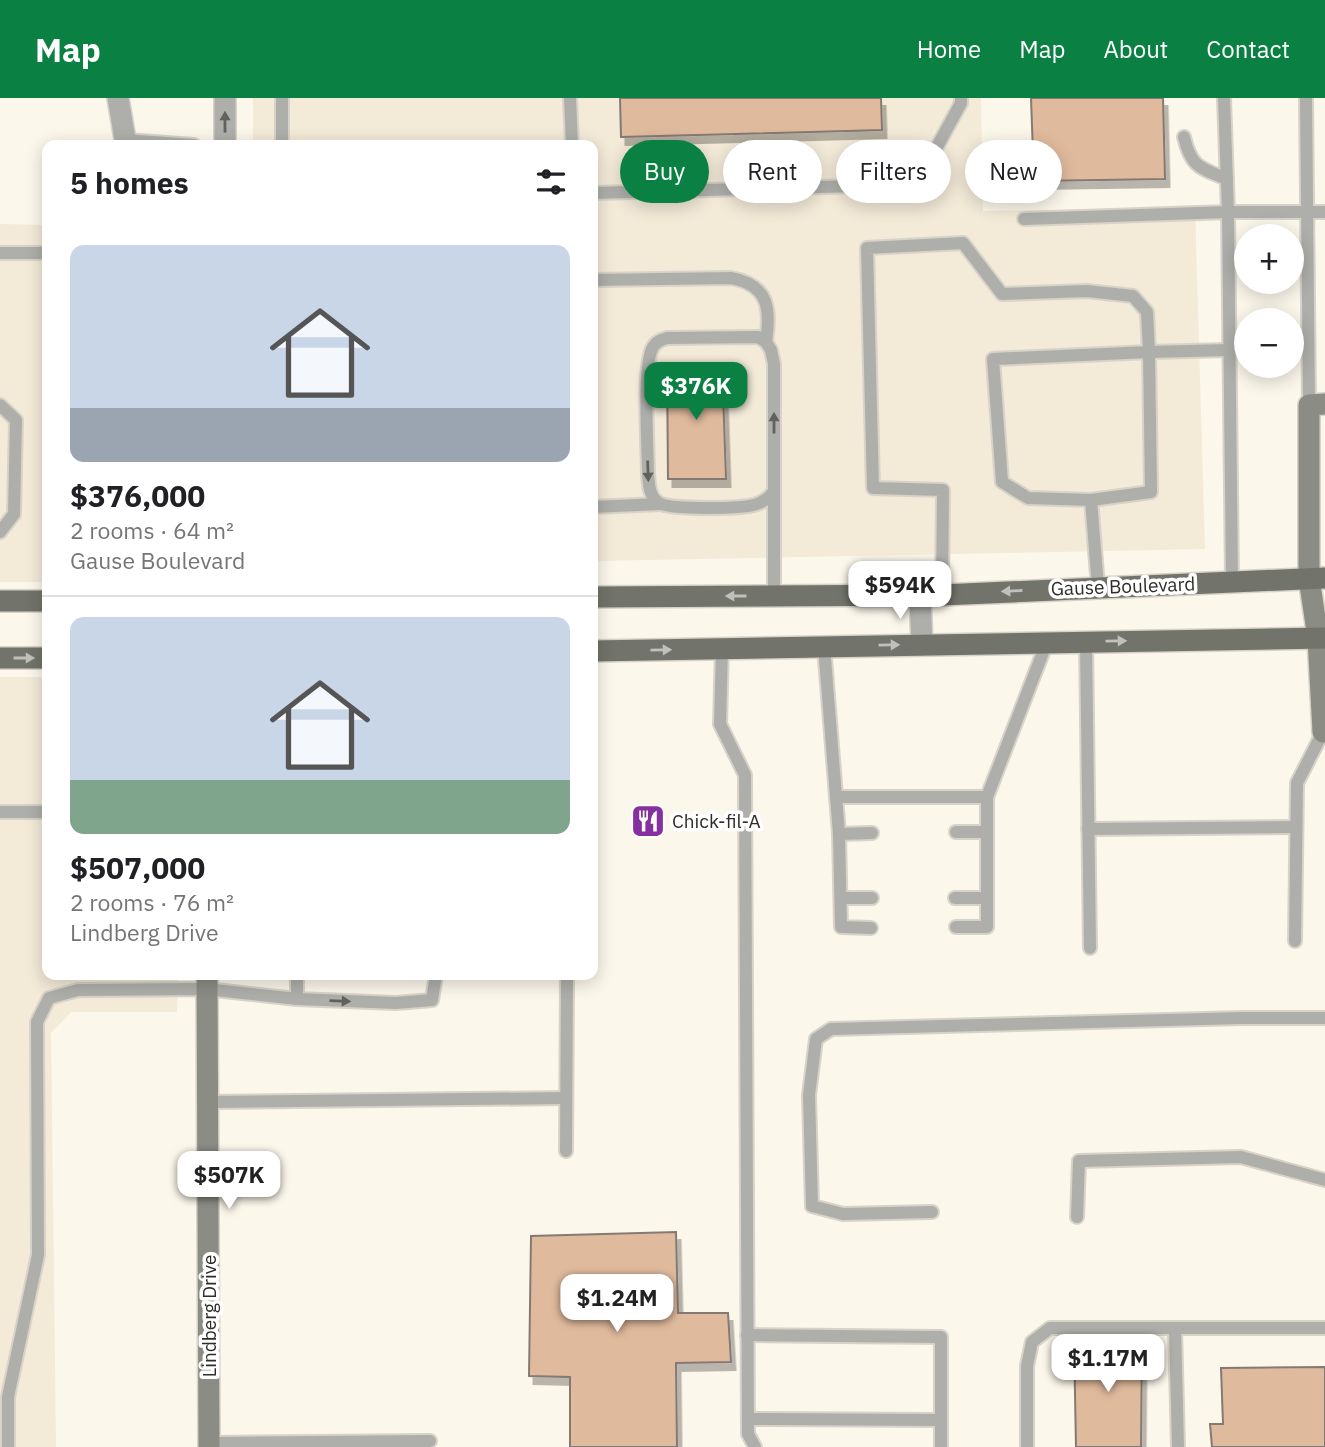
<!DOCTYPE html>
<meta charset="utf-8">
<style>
:root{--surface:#fff;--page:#f6f6f6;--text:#202124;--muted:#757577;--line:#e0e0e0;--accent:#0b8043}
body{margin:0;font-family:"IBM Plex Sans",sans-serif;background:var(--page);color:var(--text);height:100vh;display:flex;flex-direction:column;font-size:26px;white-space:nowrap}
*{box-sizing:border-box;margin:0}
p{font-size:23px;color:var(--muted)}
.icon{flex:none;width:38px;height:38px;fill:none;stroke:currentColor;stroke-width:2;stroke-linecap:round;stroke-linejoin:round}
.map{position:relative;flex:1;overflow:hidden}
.side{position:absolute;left:42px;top:42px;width:556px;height:840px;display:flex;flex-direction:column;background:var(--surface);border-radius:14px;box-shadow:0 4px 18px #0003}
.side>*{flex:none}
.top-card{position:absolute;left:620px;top:42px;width:600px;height:63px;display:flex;gap:14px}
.tools{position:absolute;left:1234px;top:126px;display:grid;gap:14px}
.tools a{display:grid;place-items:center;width:70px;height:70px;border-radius:50%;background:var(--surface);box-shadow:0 4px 18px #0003;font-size:35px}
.price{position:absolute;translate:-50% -60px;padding:0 16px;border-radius:14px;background:#fff;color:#222;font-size:23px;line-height:46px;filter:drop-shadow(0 2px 4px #0008)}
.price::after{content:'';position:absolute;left:50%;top:42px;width:21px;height:16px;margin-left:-10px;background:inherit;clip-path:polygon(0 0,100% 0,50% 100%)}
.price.on{background:var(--accent);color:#fff}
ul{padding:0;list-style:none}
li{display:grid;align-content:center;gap:14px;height:371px;padding:0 28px}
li+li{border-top:2px solid var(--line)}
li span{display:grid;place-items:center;height:217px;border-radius:14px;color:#555}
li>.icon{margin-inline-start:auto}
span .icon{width:126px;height:126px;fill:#fffc;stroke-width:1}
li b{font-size:30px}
h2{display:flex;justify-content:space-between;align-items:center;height:84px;padding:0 28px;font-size:30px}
.chip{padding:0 24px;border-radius:32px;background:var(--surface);box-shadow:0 4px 18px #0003;font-size:24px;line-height:63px}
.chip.on{background:var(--accent);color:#fff}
header{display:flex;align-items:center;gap:42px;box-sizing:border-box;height:98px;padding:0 35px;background:var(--accent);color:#fff}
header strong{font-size:33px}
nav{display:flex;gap:38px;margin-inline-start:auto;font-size:24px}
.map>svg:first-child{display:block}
.built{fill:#f3ead8}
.building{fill:#e0ba9d;stroke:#847a73;stroke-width:2;filter:url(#shadow)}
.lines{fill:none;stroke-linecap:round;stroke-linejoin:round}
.lane-casing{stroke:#d7d3c8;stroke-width:16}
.street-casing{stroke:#d7d3c8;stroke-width:24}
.secondary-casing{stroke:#d7d3c8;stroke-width:24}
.primary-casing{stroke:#d7d3c8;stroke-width:24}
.lane{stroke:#aeafaa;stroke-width:12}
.street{stroke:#aeafaa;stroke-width:21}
.secondary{stroke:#8b8c84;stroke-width:21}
.primary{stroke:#72736a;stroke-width:21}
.oneway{fill:#62615d}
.oneway2{fill:#c0c0bc}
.labels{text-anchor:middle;stroke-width:7;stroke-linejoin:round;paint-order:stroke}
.street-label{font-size:19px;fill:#2f2d29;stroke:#fff}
.poi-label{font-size:19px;fill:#2f2d29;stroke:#fff;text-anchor:start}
</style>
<header>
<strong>Map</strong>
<nav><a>Home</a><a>Map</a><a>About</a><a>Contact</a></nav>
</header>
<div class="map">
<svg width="1325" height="1349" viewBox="0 0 1325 1349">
<defs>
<filter id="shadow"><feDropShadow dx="4.5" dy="8" stdDeviation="0" flood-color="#0004"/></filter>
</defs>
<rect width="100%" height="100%" fill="#fcf7eb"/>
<!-- built -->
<g class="built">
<polygon points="253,0 981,0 983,113 1195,109 1205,451 593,463 593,47 253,47"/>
<polygon points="0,126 47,127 47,484 0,484"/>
<polygon points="0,579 47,579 47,877 178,877 177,914 71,914 51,935 56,1349 0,1349"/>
</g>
<!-- building -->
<g class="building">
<polygon points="620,0 881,0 882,32 621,39"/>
<polygon points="1031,0 1163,0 1165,81 1034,83"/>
<polygon points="667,266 722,266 726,381 668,381"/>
<polygon points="676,1134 678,1215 728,1215 731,1264 676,1265 677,1349 570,1349 570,1279 529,1278 531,1138"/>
<polygon points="1074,1243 1142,1243 1141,1349 1076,1349"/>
<polygon points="1325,1269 1325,1349 1212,1349 1210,1326 1223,1326 1221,1270"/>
</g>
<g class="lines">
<!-- lane casing -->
<g class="lane-casing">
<g id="lane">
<polyline points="282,0 282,47"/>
<polyline points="570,0 572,47"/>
<polyline points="1224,0 1228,114 1325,114"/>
<polyline points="1306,0 1309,307"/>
<path d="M1184 39C1191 69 1200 70 1227 81"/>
<polyline points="125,42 194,47"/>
<polyline points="593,95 857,88 932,58 961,5 961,0"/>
<polyline points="1024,121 1228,114 1232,483"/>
<polyline points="0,155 47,155"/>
<path d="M593 182 731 180C769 187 771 211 766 244"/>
<polyline points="0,307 16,322 14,416 0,434"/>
<polyline points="1091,402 1151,394 1149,254 1229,252"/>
<polyline points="593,409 660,406"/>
<polyline points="942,497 943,392 873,390 867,150 963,145 1002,196 1087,193 1133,198 1147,214 1149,254 993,261 1002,384 1028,400 1091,402 1098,489"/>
<path d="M774 498V266L771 252 766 244 758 239 667 240C661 242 657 243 653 249 642 266 648 351 648 376 649 386 649 399 659 405 670 412 744 411 757 406 765 403 770 399 774 393"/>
<polyline points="1086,544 1090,850"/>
<polyline points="824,548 839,736 841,829 871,830"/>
<polyline points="722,550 720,626 745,677 748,1336 755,1349"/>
<polyline points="836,699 987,699"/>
<polyline points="0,714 47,714"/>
<polyline points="1088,731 1296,729"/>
<polyline points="956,734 986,734"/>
<polyline points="839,736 872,735"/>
<polyline points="841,800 872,800"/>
<polyline points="955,800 987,800"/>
<polyline points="956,829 987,829 987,699 1047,544"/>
<polyline points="1295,843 1297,685 1323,634"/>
<polyline points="297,877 297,901 396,905 432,902 436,877"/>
<polyline points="207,1004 566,1000"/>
<polyline points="566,1053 567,877"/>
<polyline points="932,1114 843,1116 812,1108 809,997 816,941 831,931 1242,920 1325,920"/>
<polyline points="1077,1119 1079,1063 1241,1059 1325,1082"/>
<polyline points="1175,1230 1178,1349"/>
<polyline points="747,1237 941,1239 941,1349"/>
<polyline points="748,1321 941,1322"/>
<polyline points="209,1345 430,1343"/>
<polyline points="8,1349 8,1299 38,1157 37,924 49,900 78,892 206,891 297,901"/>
<polyline points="1027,1349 1027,1268 1032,1244 1050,1230 1325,1230"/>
</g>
</g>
<!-- street casing -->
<g class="street-casing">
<g id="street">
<polyline points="118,0 126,47"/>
<polyline points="225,0 225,47"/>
<polyline points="920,497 922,547"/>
</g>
</g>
<!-- secondary casing -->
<g class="secondary-casing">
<g id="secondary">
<polyline points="1325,306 1309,307 1309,480 1318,540 1323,634 1325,634"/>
<polyline points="207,877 209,1349"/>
</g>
</g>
<!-- primary casing -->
<g class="primary-casing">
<g id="primary">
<polyline points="593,499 942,497 1325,480"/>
<polyline points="0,503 47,503"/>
<polyline points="593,553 1325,540"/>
<polyline points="0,560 47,560"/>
</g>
</g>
<!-- lane -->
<use href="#lane" class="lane"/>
<!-- street -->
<use href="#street" class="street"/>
<!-- secondary -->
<use href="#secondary" class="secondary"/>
<!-- primary -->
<use href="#primary" class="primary"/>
</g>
<!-- one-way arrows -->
<defs><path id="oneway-solid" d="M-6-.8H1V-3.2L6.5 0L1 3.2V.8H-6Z" transform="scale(1.75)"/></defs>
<g class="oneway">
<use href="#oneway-solid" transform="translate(225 24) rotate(-90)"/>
<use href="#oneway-solid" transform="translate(774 325) rotate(-90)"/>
<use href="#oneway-solid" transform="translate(648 373) rotate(88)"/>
<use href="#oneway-solid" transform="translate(340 903) rotate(2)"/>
</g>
<g class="oneway2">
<use href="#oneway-solid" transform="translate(1012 493) rotate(177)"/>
<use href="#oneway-solid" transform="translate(736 498) rotate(180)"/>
<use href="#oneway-solid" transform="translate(1116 543) rotate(-1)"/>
<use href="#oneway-solid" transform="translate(889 547) rotate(-1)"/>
<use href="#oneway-solid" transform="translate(661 552) rotate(-1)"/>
<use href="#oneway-solid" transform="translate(24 560)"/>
</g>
<!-- icons -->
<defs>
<g id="restaurant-square" transform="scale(1.75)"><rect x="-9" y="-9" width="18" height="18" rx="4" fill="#84309e" stroke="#fff"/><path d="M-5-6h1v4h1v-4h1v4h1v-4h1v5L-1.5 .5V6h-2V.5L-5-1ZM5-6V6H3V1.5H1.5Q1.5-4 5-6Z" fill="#fff"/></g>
</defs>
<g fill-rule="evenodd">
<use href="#restaurant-square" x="648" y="723"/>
</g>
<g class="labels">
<!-- street labels -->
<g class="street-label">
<text transform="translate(1123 488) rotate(-2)" y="7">Gause Boulevard</text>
<text transform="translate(209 1218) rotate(-90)" y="7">Lindberg Drive</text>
</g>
<!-- poi labels -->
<g class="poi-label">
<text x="672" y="730">Chick-fil-A</text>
</g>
</g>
</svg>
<div class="tools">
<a>+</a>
<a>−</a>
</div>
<b class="price on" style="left:696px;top:324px">$376K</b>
<b class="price" style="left:900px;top:523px">$594K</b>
<b class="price" style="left:229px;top:1113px">$507K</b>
<b class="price" style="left:617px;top:1236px">$1.24M</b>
<b class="price" style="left:1108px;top:1296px">$1.17M</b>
<div class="top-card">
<a class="chip on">Buy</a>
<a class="chip">Rent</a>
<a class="chip">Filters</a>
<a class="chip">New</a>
</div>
<section class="side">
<h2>5 homes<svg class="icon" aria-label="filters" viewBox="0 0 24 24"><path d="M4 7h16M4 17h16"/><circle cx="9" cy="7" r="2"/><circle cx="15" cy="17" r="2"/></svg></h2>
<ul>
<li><span style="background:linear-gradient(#c9d6e8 75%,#9aa5b1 0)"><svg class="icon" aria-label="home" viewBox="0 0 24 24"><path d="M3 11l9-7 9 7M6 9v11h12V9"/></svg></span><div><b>$376,000</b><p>2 rooms · 64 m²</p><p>Gause Boulevard</p></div></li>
<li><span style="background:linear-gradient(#c9d6e8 75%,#7fa58c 0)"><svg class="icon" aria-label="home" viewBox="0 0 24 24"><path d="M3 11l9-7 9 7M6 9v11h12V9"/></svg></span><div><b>$507,000</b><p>2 rooms · 76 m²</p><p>Lindberg Drive</p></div></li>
</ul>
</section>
</div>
